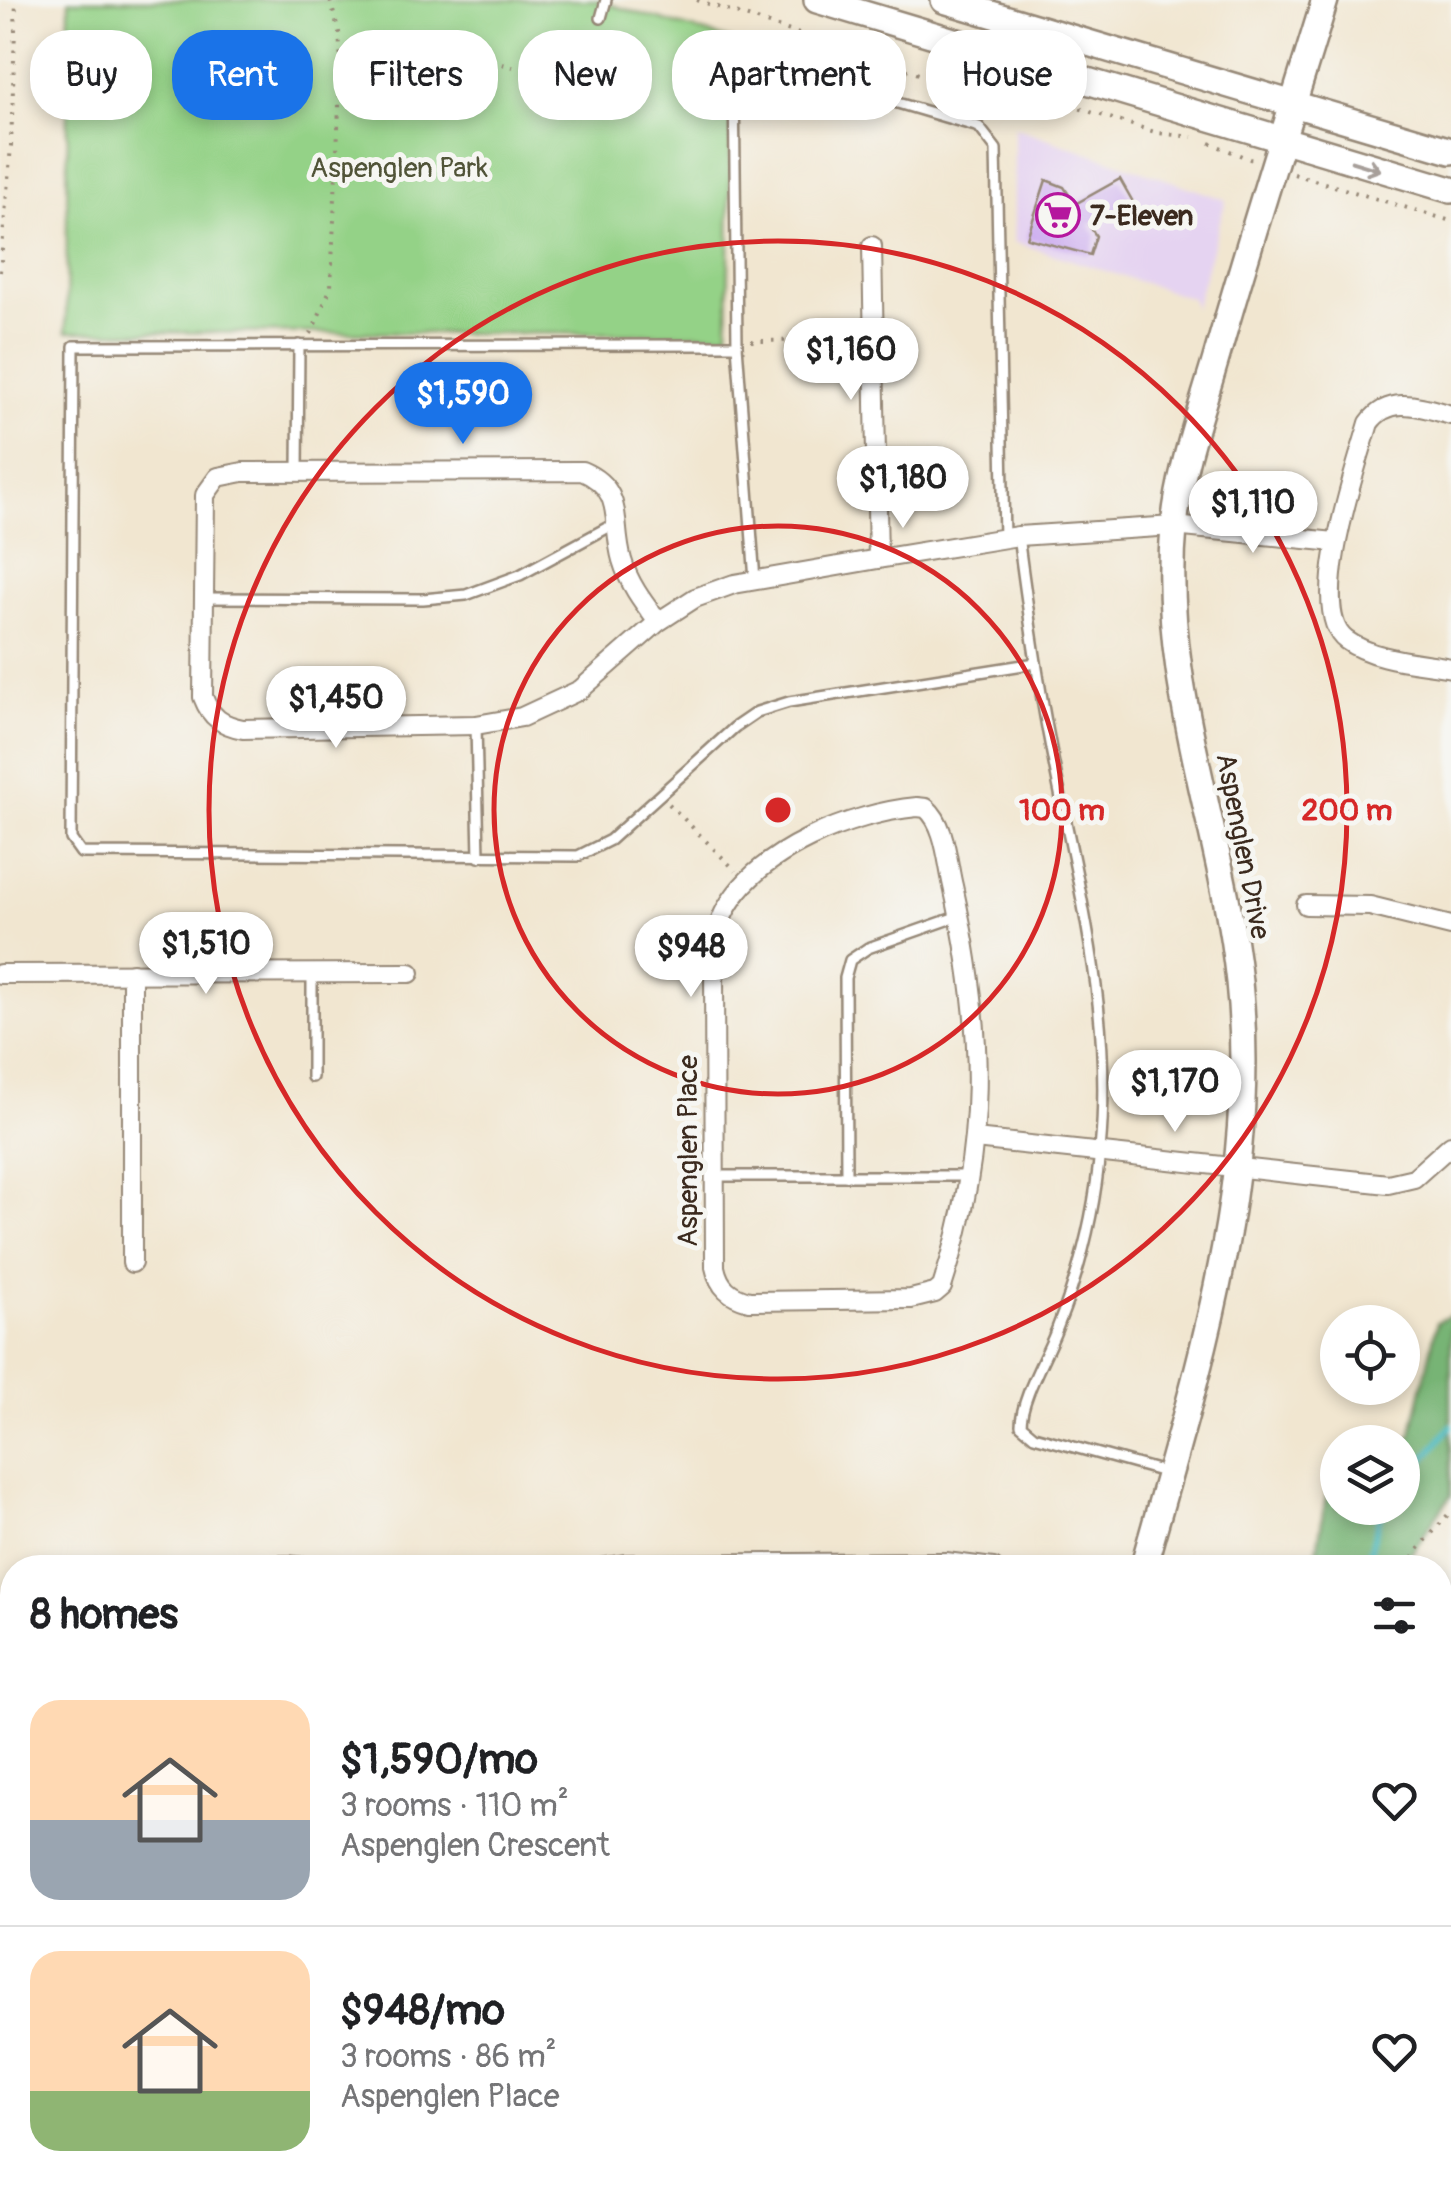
<!DOCTYPE html>
<meta charset="utf-8">
<style>
:root{--surface:#fff;--page:#f2f2f2;--text:#202124;--muted:#757577;--line:#e0e0e0;--accent:#1a73e8}
body{margin:0;font-family:Pangolin,sans-serif;background:var(--page);color:var(--text);height:100vh;display:flex;flex-direction:column;font-size:38px;white-space:nowrap}
*{box-sizing:border-box;margin:0}
p{font-size:32px;color:var(--muted)}
.icon{flex:none;width:55px;height:55px;fill:none;stroke:currentColor;stroke-width:2;stroke-linecap:round;stroke-linejoin:round}
.map{position:relative;flex:1;overflow:hidden}
.panel{position:absolute;left:0px;top:1555px;width:1452px;height:642px;display:flex;flex-direction:column;background:var(--surface);border-radius:40px 40px 0 0;box-shadow:0 5px 15px #0003}
.panel>*{flex:none}
.guide{position:absolute;left:30px;top:30px;width:1392px;height:90px;display:flex;gap:20px}
.buttons{position:absolute;left:1320px;top:1305px;display:grid;gap:20px}
.buttons a{display:grid;place-items:center;width:100px;height:100px;border-radius:50%;background:var(--surface);box-shadow:0 5px 15px #0003;font-size:50px}
.price{position:absolute;translate:-50% -85px;padding:0 22px;border-radius:35px;background:#fff;color:#222;font-size:32px;line-height:65px;filter:drop-shadow(0 2px 5px #0008)}
.price::after{content:'';position:absolute;left:50%;top:60px;width:30px;height:22px;margin-left:-15px;background:inherit;clip-path:polygon(0 0,100% 0,50% 100%)}
.price.selected{background:var(--accent);color:#fff}
ul{padding:0;list-style:none}
li{display:flex;align-items:center;gap:30px;height:250px;padding:0 30px}
li+li{border-top:2px solid var(--line)}
li span{display:grid;place-items:center;flex:none;width:280px;height:200px;border-radius:30px;color:#555}
li>.icon{margin-inline-start:auto}
span .icon{width:120px;height:120px;fill:#fffc;stroke-width:1}
li b{font-size:42px}
h2{display:flex;justify-content:space-between;align-items:center;height:120px;padding:0 30px;font-size:42px}
.chip{padding:0 35px;border-radius:40px;background:var(--surface);box-shadow:0 5px 15px #0003;font-size:35px;line-height:90px}
.chip.selected{background:var(--accent);color:#fff}
.map>svg:first-child{display:block}
.built{fill:#e5d3f1}
.green{fill:#94d287;stroke:#687e52;stroke-width:2.5}
.forest{fill:#77b474;stroke:#596f49;stroke-width:2.5}
.lines{fill:none;stroke-linecap:round;stroke-linejoin:round}
.stream{stroke:#47b7bd;stroke-width:6}
.building{fill:#cdaef0}
.lane-casing{stroke:#968877;stroke-width:14}
.street-casing{stroke:#968877;stroke-width:22}
.secondary-casing{stroke:#968877;stroke-width:30}
.path{stroke:#968877;stroke-width:4;stroke-dasharray:2.5 8;stroke-linecap:butt}
.lane{stroke:#fff;stroke-width:9}
.street{stroke:#fff;stroke-width:18}
.secondary{stroke:#fff;stroke-width:25}
.oneway{stroke:#a79f9a}
.ring{fill:none;stroke:#d62828;stroke-width:5}
.labels{text-anchor:middle;stroke-width:10;stroke-linejoin:round;paint-order:stroke}
.park-label{font-size:28px;fill:#515438;stroke:#f6f6f2}
.poi-label{font-size:28px;font-weight:bold;fill:#3b2a1e;stroke:#f6f6f2;text-anchor:start}
.street-label{font-size:28px;fill:#3b2a1e;stroke:#f6f6f2}
.centre{fill:#d62828;stroke:#f6f6f2;stroke-width:5}
.ring-label{font-size:30px;text-anchor:middle;font-weight:bold;fill:#d62828;stroke:#f6f6f2;stroke-width:10;stroke-linejoin:round;paint-order:stroke}
</style>
<div class="map">
<svg width="1451" height="2196" viewBox="0 0 1451 2196">
<rect width="100%" height="100%" fill="#f6f6f2"/>
<filter id="ink" filterUnits="userSpaceOnUse"><feTurbulence type="fractalNoise" baseFrequency=".01" numOctaves="2"/><feDisplacementMap in="SourceGraphic" scale="20" xChannelSelector="R" yChannelSelector="G"/><feConvolveMatrix kernelMatrix="1 2 1 2 8 2 1 2 1" color-interpolation-filters="sRGB"/></filter>
<filter id="wash" filterUnits="userSpaceOnUse"><feTurbulence type="fractalNoise" baseFrequency=".0048" numOctaves="4" result="noise"/><feDisplacementMap in="SourceGraphic" scale="40" xChannelSelector="R" yChannelSelector="G"/><feGaussianBlur stdDeviation="2.25" result="paint"/><feColorMatrix in="noise" values="0 0 0 0 0 0 0 0 0 0 0 0 0 0 0 0 0 1.4 0 .05"/><feComposite in="paint" operator="in"/></filter>
<g filter="url(#wash)">
<rect width="100%" height="100%" fill="#f1e6d0"/>
<!-- built -->
<polygon class="built" points="1014,127 1226,200 1195,308 1191,298 1014,242"/>
<!-- green -->
<g class="green">
<polygon points="69,0 595,0 732,41 728,334 66,332"/>
<polygon points="719,2185 798,2185 816,2196 718,2196"/>
</g>
<!-- forest -->
<g class="forest">
<polygon points="1451,1315 1451,1495 1402,1567 1314,1567 1328,1486 1337,1480 1338,1508 1402,1508 1401,1442 1411,1436 1437,1322"/>
<polygon points="1440,1832 1451,1849 1451,1927 1440,1941"/>
<polygon points="1250,2185 1318,2185 1314,2196 1244,2196"/>
</g>
<g class="lines">
<!-- stream -->
<g class="stream">
<polyline points="1402,1488 1451,1426"/>
<polyline points="1366,1568 1379,1518 1387,1508"/>
<polyline points="1294,2196 1299,2185"/>
</g>
</g>
<g id="blocks">
<!-- building -->
<polygon class="building" points="1120,179 1133,202 1089,225 1096,236 1090,255 1027,238 1046,180 1064,187 1075,204"/>
</g>
</g>
<g filter="url(#ink)">
<use href="#blocks" fill-opacity="0" stroke="#968877" stroke-width="2.5"/>
<g class="lines">
<!-- lane casing -->
<g class="lane-casing">
<g id="lane">
<polyline points="601,18 606,0"/>
<polyline points="737,345 74,346 71,839 81,853 578,856 610,840 735,727 757,712 789,702 1036,663"/>
<polyline points="298,472 299,345"/>
<path d="M1018 536C1027 603 1036 671 1049 738 1075 877 1114 1006 1100 1150 1095 1209 1080 1271 1058 1326 1048 1354 1021 1397 1021 1425L1034 1436 1168 1473"/>
<polyline points="755,580 737,345 734,79 755,61 979,127 996,149 1004,538"/>
<polyline points="203,598 423,599 466,595 520,575 616,523"/>
<polyline points="476,725 479,857"/>
<polyline points="312,973 312,1077"/>
<polyline points="715,1176 969,1176"/>
<polyline points="846,1176 845,978 850,960 868,948 959,916"/>
</g>
</g>
<!-- street casing -->
<g class="street-casing">
<g id="street">
<polyline points="872,246 878,559"/>
<path d="M1451 415C1421 407 1390 394 1369 423 1357 465 1306 611 1346 640 1373 660 1418 662 1451 668"/>
<path d="M658 622C643 602 629 584 622 560 611 522 626 490 582 471L243 472 218 477 205 495 203 697C211 718 222 725 243 729L476 725 522 717 580 690 658 622 695 598 734 584 878 559 1018 536 1174 526 1335 542"/>
<path d="M917 807 926 808C946 825 947 862 953 886 985 1030 988 1145 942 1287L935 1293 911 1299 749 1301C730 1296 719 1287 715 1267L714 961C716 943 717 925 726 909 759 849 853 813 917 807Z"/>
<polyline points="1306,905 1370,906 1451,926"/>
<polyline points="132,973 132,1263"/>
<polyline points="0,974 410,973"/>
<polyline points="975,1139 1388,1184 1414,1178 1451,1145"/>
<polyline points="164,1568 286,1565 315,1568"/>
<polyline points="599,1568 625,1564 946,1562 993,1568"/>
<polyline points="128,2196 153,2185"/>
<polyline points="975,2196 978,2185"/>
</g>
</g>
<!-- secondary casing -->
<g class="secondary-casing">
<g id="secondary">
<polyline points="817,0 1451,190"/>
<polyline points="944,0 1451,151"/>
<path d="M1143 1568C1196 1377 1260 1182 1239 982 1223 831 1159 681 1174 528 1179 470 1201 411 1217 355 1251 236 1289 118 1325 0"/>
<polyline points="0,1812 12,1825"/>
<polyline points="0,1872 12,1859"/>
<polyline points="0,1992 12,2044"/>
<polyline points="1440,2093 1451,2096"/>
<polyline points="72,2185 77,2196"/>
</g>
</g>
<!-- path -->
<g class="path">
<polyline points="697,0 934,79 1078,108 1158,133 1192,137"/>
<polyline points="342,71 440,77 462,59 470,56 513,67"/>
<polyline points="1210,143 1252,160"/>
<polyline points="1294,174 1451,221"/>
<polyline points="0,272 11,146 16,0"/>
<polyline points="311,334 331,287 341,61 339,32 330,0"/>
<polyline points="751,341 856,340"/>
<polyline points="669,804 736,871"/>
<polyline points="1410,1568 1416,1552 1451,1511"/>
<polyline points="0,1778 3,1784"/>
<polyline points="1440,1798 1451,1811"/>
<polyline points="1440,1993 1451,1987"/>
<polyline points="0,2086 12,2114"/>
<polyline points="44,2185 49,2196"/>
<polyline points="744,2185 748,2196"/>
<polyline points="1329,2196 1334,2185"/>
</g>
<!-- lane -->
<use href="#lane" class="lane"/>
<!-- street -->
<use href="#street" class="street"/>
<!-- secondary -->
<use href="#secondary" class="secondary"/>
</g>
<!-- one-way arrows -->
<defs><path id="oneway-shaft" d="M-6 0H5M1.5-3L5.5 0L1.5 3" fill="none" stroke-width="1.6" stroke-linecap="round" stroke-linejoin="round" transform="scale(2.5)"/></defs>
<use class="oneway" href="#oneway-shaft" transform="translate(1366 166) rotate(17)"/>
</g>
<!-- distance rings -->
<g class="ring">
<circle cx="778" cy="810" r="284"/>
<circle cx="778" cy="810" r="569"/>
</g>
<!-- icons -->
<defs>
<g id="supermarket-ring" transform="scale(2.25)"><circle r="9.5" fill="#f6f6f2" stroke="#b5179e" stroke-width="1.5"/><path d="M-6-5.5h2.5l.6 2H6L4.5 2H-2.5L-4.4-4H-6ZM-1.5 3.2a1.3 1.3 0 1 0 .1 0ZM3 3.2a1.3 1.3 0 1 0 .1 0Z" fill="#b5179e"/></g>
</defs>
<g fill-rule="evenodd">
<use href="#supermarket-ring" x="1058" y="215"/>
</g>
<g class="labels">
<!-- park labels -->
<g class="park-label">
<text x="399" y="177">Aspenglen Park</text>
</g>
<!-- poi labels -->
<g class="poi-label">
<text x="1090" y="225">7-Eleven</text>
</g>
<!-- street labels -->
<g class="street-label">
<text transform="translate(1244 846) rotate(79)" y="10">Aspenglen Drive</text>
<text transform="translate(687 1151) rotate(-90)" y="10">Aspenglen Place</text>
</g>
</g>
<circle cx="778" cy="810" r="15" class="centre"/>
<g class="ring-label">
<text x="1062" y="820">100 m</text>
<text x="1347" y="820">200 m</text>
</g>
</svg>
<div class="buttons">
<a><svg class="icon" aria-label="locate" viewBox="0 0 24 24"><circle cx="12" cy="12" r="6"/><path d="M12 2v4M12 18v4M2 12h4M18 12h4"/></svg></a>
<a><svg class="icon" aria-label="layers" viewBox="0 0 24 24"><path d="M12 4l9 5-9 5-9-5zM3 14l9 5 9-5"/></svg></a>
</div>
<b class="price" style="left:851px;top:403px">$1,160</b>
<b class="price selected" style="left:463px;top:447px">$1,590</b>
<b class="price" style="left:903px;top:531px">$1,180</b>
<b class="price" style="left:1253px;top:556px">$1,110</b>
<b class="price" style="left:336px;top:751px">$1,450</b>
<b class="price" style="left:206px;top:997px">$1,510</b>
<b class="price" style="left:691px;top:1000px">$948</b>
<b class="price" style="left:1175px;top:1135px">$1,170</b>
<div class="guide">
<a class="chip">Buy</a>
<a class="chip selected">Rent</a>
<a class="chip">Filters</a>
<a class="chip">New</a>
<a class="chip">Apartment</a>
<a class="chip">House</a>
</div>
<section class="panel">
<h2>8 homes<svg class="icon" aria-label="filters" viewBox="0 0 24 24"><path d="M4 7h16M4 17h16"/><circle cx="9" cy="7" r="2"/><circle cx="15" cy="17" r="2"/></svg></h2>
<ul>
<li><span style="background:linear-gradient(#ffd9b3 60%,#9aa5b1 0)"><svg class="icon" aria-label="home" viewBox="0 0 24 24"><path d="M3 11l9-7 9 7M6 9v11h12V9"/></svg></span><div><b>$1,590/mo</b><p>3 rooms · 110 m²</p><p>Aspenglen Crescent</p></div><svg class="icon" aria-label="heart" viewBox="0 0 24 24"><path d="M12 20l-8-8c-3-5 5-10 8-4 3-6 11-1 8 4z"/></svg></li>
<li><span style="background:linear-gradient(#ffd9b3 70%,#8fb573 0)"><svg class="icon" aria-label="home" viewBox="0 0 24 24"><path d="M3 11l9-7 9 7M6 9v11h12V9"/></svg></span><div><b>$948/mo</b><p>3 rooms · 86 m²</p><p>Aspenglen Place</p></div><svg class="icon" aria-label="heart" viewBox="0 0 24 24"><path d="M12 20l-8-8c-3-5 5-10 8-4 3-6 11-1 8 4z"/></svg></li>
</ul>
</section>
</div>
